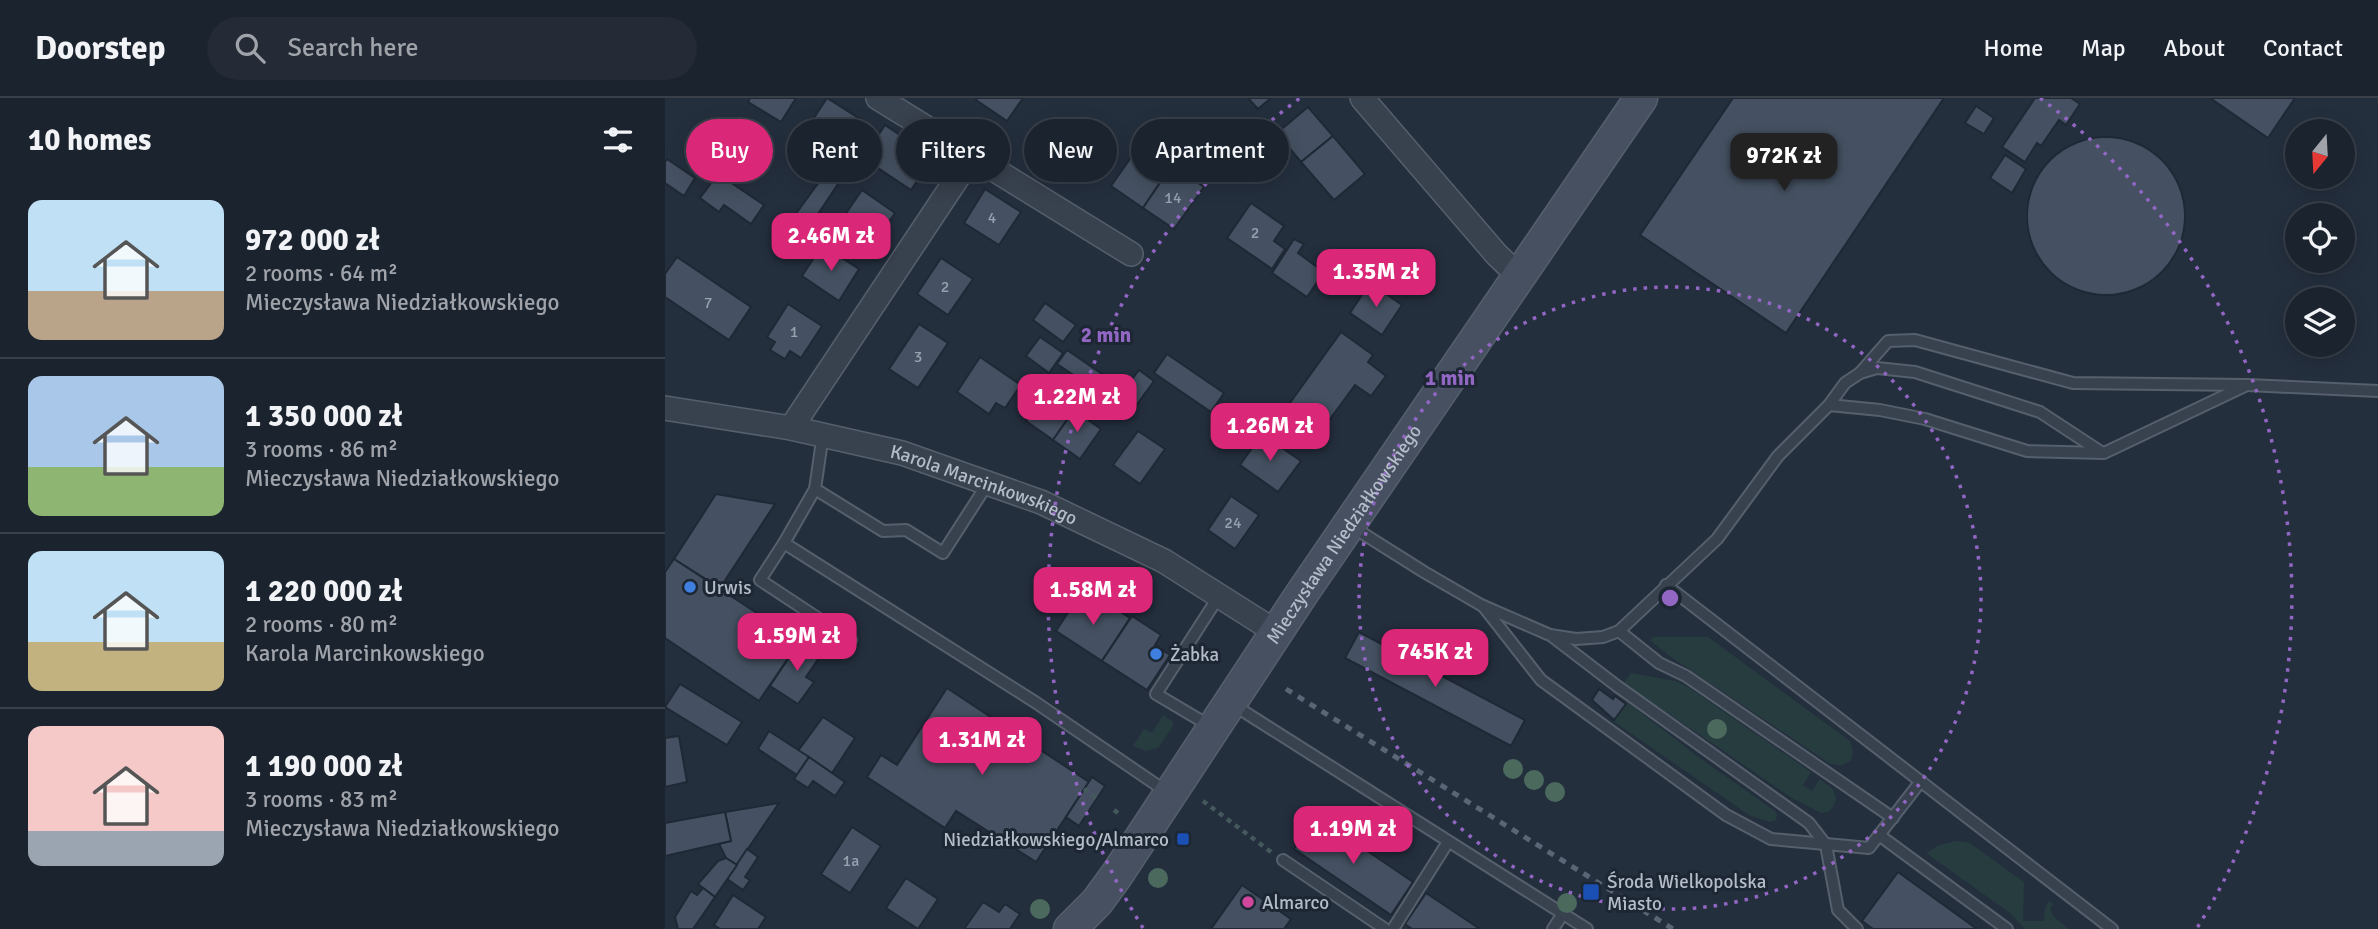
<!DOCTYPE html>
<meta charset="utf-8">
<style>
:root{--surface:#1b232e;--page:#242b36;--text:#f1f3f6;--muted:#a0a4aa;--line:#39404a;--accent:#db2777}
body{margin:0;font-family:Signika,sans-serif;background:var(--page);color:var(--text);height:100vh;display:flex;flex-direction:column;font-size:26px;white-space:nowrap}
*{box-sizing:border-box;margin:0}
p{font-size:23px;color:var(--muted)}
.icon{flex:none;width:38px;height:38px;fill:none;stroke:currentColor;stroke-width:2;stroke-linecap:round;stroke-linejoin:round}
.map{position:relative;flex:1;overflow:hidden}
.sheet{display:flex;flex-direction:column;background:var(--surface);width:665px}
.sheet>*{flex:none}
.banner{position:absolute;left:21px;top:21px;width:665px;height:63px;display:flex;gap:14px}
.needle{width:46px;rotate:198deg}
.buttons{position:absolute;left:1620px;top:21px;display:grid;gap:14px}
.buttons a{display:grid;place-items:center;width:70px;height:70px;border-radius:50%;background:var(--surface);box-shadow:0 4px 18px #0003,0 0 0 2px var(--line);font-size:35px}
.price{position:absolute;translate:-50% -60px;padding:0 16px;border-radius:14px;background:var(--accent);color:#fff;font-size:23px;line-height:46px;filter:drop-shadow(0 2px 4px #0008)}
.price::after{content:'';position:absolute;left:50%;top:42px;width:21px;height:16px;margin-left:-10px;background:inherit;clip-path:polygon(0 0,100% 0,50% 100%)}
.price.on{background:#222;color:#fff}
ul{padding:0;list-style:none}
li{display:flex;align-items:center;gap:21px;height:175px;padding:0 28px}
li+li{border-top:2px solid var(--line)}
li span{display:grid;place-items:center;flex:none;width:196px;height:140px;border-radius:14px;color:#555}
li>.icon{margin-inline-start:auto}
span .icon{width:84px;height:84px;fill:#fffc;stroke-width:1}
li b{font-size:30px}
h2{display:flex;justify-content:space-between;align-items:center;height:84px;padding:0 28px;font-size:30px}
.pill{padding:0 24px;border-radius:32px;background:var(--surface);box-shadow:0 4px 18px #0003,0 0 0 2px var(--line);font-size:24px;line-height:63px}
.pill.on{background:var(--accent);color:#fff}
header{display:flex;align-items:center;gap:42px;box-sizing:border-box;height:98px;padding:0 35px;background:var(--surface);border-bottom:2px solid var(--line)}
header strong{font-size:33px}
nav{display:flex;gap:38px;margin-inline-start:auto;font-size:24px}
.search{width:490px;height:63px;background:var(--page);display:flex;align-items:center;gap:18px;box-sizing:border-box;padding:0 24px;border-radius:38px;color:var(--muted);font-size:26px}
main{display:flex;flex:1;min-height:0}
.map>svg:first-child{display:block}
.green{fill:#263c3f}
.building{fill:#455162;stroke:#1f2835;stroke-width:2}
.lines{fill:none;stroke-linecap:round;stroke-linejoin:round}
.lane-casing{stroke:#565f6c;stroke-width:14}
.street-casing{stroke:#565f6c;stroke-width:26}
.secondary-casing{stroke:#565f6c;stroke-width:35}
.path{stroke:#44595c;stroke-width:4.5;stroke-dasharray:5 5;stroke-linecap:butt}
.lane{stroke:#38414e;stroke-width:10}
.street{stroke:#38414e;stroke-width:23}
.secondary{stroke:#465061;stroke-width:32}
.rail{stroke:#5a6575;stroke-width:5;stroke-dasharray:7 7;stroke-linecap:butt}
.tree{fill:#4b6a5d}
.ring{fill:none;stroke:#9266c3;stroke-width:3.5;stroke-dasharray:3.5 7}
.shop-dot{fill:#3f7fe0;stroke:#1d2633;stroke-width:2.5}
.transit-dot{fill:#1a4fb4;stroke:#1d2633;stroke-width:2.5}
.hotel-dot{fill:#d1479c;stroke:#1d2633;stroke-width:2.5}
.labels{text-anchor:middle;stroke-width:6;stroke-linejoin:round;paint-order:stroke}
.number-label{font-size:16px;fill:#98a1af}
.street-label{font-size:19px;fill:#b4bcc9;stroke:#1d2633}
.poi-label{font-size:19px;fill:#b4bcc9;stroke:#1d2633;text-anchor:start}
.centre{fill:#9266c3;stroke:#1d2633;stroke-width:3.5}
.ring-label{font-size:21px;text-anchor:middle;font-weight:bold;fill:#9266c3;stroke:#1d2633;stroke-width:6;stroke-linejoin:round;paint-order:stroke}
</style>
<header>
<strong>Doorstep</strong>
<div class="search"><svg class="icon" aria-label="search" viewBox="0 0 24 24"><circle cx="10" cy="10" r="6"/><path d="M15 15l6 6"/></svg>Search here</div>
<nav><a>Home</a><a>Map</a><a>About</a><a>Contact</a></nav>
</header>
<main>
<section class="sheet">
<h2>10 homes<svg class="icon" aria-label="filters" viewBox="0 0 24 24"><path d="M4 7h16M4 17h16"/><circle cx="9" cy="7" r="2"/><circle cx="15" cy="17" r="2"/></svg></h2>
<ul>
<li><span style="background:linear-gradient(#bfe0f5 65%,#b9a48a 0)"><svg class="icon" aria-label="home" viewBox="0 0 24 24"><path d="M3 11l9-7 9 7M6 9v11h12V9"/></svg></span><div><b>972 000 zł</b><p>2 rooms · 64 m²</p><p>Mieczysława Niedziałkowskiego</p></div></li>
<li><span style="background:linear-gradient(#a9c7e8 65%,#8fb573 0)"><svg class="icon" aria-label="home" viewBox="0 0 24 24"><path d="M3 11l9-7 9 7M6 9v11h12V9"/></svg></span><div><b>1 350 000 zł</b><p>3 rooms · 86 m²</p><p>Mieczysława Niedziałkowskiego</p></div></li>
<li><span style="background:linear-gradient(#bfe0f5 65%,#c2b280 0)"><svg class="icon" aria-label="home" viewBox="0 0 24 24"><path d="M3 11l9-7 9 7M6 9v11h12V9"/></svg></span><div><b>1 220 000 zł</b><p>2 rooms · 80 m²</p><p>Karola Marcinkowskiego</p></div></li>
<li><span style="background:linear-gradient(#f6c9c9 75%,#9aa5b1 0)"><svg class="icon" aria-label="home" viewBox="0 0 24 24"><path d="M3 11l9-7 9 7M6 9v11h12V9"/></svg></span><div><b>1 190 000 zł</b><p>3 rooms · 83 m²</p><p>Mieczysława Niedziałkowskiego</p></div></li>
</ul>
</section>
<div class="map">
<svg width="1713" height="831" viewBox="0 0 1713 831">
<rect width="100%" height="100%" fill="#242f3e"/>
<!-- green -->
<g class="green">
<polygon points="988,539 1043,539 1185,643 1188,653 1186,663 1175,668 1164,665 1003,557 985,542"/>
<path d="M966 575 1010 583 1023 589 1146 674 1138 687 1147 693 1155 681 1168 691 1171 701C1169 709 1165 716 1156 715L1127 700 959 585Z"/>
<polygon points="962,604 1036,661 1110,713 1112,717 1111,722 1105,724 1084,717 948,623"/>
<polygon points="498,617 507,623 508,628 493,650 481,653 468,648 479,631 487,635"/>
<polygon points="1290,743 1305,745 1359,784 1358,823 1379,823 1380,810 1384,803 1388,806 1385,811 1389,819 1404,831 1360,831 1345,815 1261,755 1272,748"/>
</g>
<!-- building -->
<g class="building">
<polygon points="85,0 131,0 116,24 83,4"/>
<polygon points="162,0 195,21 170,60 137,38"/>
<polygon points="312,0 358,0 342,23 311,2"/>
<polygon points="583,0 606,0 593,11"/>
<polygon points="1068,0 1279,0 1121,235 975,137"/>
<polygon points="1370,0 1406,0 1415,6 1401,27 1394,22 1376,48 1372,45 1360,64 1337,49"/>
<polygon points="1545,0 1630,0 1603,40"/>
<polygon points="1311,8 1329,20 1319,36 1300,25"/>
<polygon points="643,9 668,38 636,64 612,35"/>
<polygon points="220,27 268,59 246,92 198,60"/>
<polygon points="668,38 700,76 669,102 636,64"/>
<circle cx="1441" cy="118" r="79"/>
<polygon points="476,45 507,67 478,110 446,88"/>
<polygon points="1340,57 1361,71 1347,95 1325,80"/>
<polygon points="2,61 30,80 19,98 0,85 0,64"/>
<polygon points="507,67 539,89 509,131 478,110"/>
<polygon points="162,73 175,83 145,128 130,117"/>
<polygon points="53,76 99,107 86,126 59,107 54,114 35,100"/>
<polygon points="320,91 356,114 334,147 299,125"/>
<polygon points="197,92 230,115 204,153 171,130"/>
<polygon points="586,105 619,128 609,143 620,151 607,171 562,140"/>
<polygon points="629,141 639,146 633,155 659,174 642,199 607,175"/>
<polygon points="157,147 194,171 174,203 137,178"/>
<polygon points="12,159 86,209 64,242 0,199 0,176"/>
<polygon points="276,160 308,181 283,217 252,196"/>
<polygon points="705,185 737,207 717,237 685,215"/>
<polygon points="380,205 411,227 398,244 368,222"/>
<polygon points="123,206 157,228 136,260 125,253 120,261 105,252 110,244 102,239"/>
<polygon points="254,226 283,245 253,290 224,271"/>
<polygon points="676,234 708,257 703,264 721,278 706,298 690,287 665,321 650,329 622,309"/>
<polygon points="375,239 398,255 384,275 361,258"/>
<polygon points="402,252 437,276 428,290 392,266"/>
<polygon points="502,256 559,295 546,314 489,275"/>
<polygon points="315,259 356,287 340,310 331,305 324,316 292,294"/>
<polygon points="474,272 489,283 465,316 428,290 437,276 460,291"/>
<polygon points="382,293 409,312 388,342 361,323"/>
<polygon points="409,312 436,331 415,361 388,342"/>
<polygon points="473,333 500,351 475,386 448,367"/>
<polygon points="597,336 636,363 613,394 575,367"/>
<polygon points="51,396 110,406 55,490 9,461"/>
<polygon points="566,398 594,417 570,451 543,432"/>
<polygon points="9,461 135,543 94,603 0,540 0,474"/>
<polygon points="413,499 428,509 434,500 465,520 437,563 391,533"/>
<polygon points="467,518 496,537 490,547 505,557 482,592 437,563"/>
<polygon points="694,534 860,622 846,648 680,560"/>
<polygon points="135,543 156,557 141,579 149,584 133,606 105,588"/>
<polygon points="15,586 77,624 62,647 0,609"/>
<polygon points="282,590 424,684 371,764 291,713 280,730 202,679 216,657 232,667"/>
<polygon points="934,591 948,601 950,598 961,606 949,622 927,602"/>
<polygon points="158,619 190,640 167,675 133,653"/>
<polygon points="104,633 144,659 132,677 93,651"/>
<polygon points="14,638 22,684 0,689 0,640"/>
<polygon points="144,659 180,684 170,698 148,683 143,690 129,681"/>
<polygon points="427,679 440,688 414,728 401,719"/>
<polygon points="114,705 72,767 61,760 54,746 66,743 60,714"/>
<polygon points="60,714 66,743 0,758 0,725"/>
<polygon points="651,718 748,784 726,817 629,751"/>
<polygon points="187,729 216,748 185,795 156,776"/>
<polygon points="82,751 93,759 80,779 85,782 78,792 62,781"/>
<polygon points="61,760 72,767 50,799 33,786 53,763"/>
<polygon points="1233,774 1312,831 1208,831 1197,823"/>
<polygon points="241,780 273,801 253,831 221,810"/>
<polygon points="577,787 626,821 619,831 546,831"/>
<polygon points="38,790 50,799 28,831 13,831 10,819 26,793 32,797"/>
<polygon points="761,795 815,831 747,831 740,826"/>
<polygon points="68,797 101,819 93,831 55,831 49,827"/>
<polygon points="318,804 334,814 340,806 355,816 345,831 299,831"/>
</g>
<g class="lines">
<!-- lane casing -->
<g class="lane-casing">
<g id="lane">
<polyline points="1195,275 1223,243 1250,242 1408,285 1582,287 1713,293"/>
<polyline points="1164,307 1180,285 1195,275 1212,270 1250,274 1375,314 1436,354"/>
<polyline points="158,336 150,391 119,445 370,604 502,694"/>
<polyline points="150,391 218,433 241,432 278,455 323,385"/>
<polyline points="686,428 759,474 816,507 885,537 911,541 938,539 954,533 1052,441 1113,358 1164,307 1215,312 1260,321 1362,353 1439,355 1582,287"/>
<polyline points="119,445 95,482 186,542"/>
<polyline points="1001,487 1447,831"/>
<polyline points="818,508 876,582 1061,717 1106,741 1204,750 1256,683"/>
<polyline points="954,533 994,565 1021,578 1228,720"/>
<polyline points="888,539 952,588 1144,725 1161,747 1173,812 1192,831"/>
<polyline points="567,606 922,831"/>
<polyline points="545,628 491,596 554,498"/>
<polyline points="1214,737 1342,831"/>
<polyline points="618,762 720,831"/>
<polyline points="728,831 783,744"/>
<polyline points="888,831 897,817"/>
</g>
</g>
<!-- street casing -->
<g class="street-casing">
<g id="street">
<polyline points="213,0 466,156"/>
<polyline points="697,0 832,157 854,178"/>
<path id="s1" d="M0 310 126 330 237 355 376 404 499 463 611 534"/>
<polyline points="126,330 307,58"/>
</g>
</g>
<!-- secondary casing -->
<g class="secondary-casing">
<g id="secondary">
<path id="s2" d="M405 831 432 804 451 778 638 494 976 0"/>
</g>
</g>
<!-- path -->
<g class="path">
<polyline points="419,691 432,701"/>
<polyline points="538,703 606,754"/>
<polyline points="449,712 453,715"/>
</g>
<!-- lane -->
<use href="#lane" class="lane"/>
<!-- street -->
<use href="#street" class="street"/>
<!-- secondary -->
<use href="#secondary" class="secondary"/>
<!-- rail -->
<polyline class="rail" points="621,591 1008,831"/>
</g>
<!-- trees -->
<g class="tree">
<circle cx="1052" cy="631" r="10"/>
<circle cx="848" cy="671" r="10"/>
<circle cx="869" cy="682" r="10"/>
<circle cx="890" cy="694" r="10"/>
<circle cx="493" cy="780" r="10"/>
<circle cx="902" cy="805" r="10"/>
<circle cx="375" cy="811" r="10"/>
</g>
<!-- distance rings -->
<g class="ring">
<circle cx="1005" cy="500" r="311"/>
<path d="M478 830A622 622 0 0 1 635 0M1375 0A622 622 0 0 1 1532 830"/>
</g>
<!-- markers -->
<g class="shop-dot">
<circle cx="25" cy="489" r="7"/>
<circle cx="491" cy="556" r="7"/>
</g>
<g class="transit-dot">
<rect x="511" y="734" width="14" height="14" rx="3.5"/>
<rect x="917" y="785" width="18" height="18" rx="3.5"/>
</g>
<circle class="hotel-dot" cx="583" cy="804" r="7"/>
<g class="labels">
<!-- number labels -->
<g class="number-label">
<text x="508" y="105">14</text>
<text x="327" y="125">4</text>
<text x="590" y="140">2</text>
<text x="280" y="194">2</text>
<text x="43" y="210">7</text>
<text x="129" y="239">1</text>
<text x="253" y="264">3</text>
<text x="568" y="430">24</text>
<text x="186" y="768">1a</text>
</g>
<!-- street labels -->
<g class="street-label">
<text dy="7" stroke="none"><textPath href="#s1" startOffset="329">Karola Marcinkowskiego</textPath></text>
<text dy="7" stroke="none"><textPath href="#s2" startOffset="481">Mieczysława Niedziałkowskiego</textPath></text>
</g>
<!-- poi labels -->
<g class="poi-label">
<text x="39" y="496">Urwis</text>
<text x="505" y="563">Żabka</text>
<text x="504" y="748" text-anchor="end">Niedziałkowskiego/Almarco</text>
<text x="942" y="790">Środa Wielkopolska<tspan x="942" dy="22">Miasto</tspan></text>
<text x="597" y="811">Almarco</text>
</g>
</g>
<circle cx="1005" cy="500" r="10" class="centre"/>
<g class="ring-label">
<text x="441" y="244">2 min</text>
<text x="785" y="287">1 min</text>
</g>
</svg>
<div class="buttons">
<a><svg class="needle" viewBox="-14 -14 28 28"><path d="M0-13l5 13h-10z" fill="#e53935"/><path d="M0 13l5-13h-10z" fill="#a0a4aa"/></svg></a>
<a><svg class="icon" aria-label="locate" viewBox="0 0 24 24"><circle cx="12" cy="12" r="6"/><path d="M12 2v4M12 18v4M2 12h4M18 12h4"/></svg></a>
<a><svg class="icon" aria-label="layers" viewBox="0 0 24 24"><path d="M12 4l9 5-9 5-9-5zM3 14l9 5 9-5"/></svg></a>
</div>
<b class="price on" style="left:1119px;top:95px">972K zł</b>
<b class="price" style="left:166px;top:175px">2.46M zł</b>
<b class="price" style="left:711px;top:211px">1.35M zł</b>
<b class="price" style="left:412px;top:336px">1.22M zł</b>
<b class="price" style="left:605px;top:365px">1.26M zł</b>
<b class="price" style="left:428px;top:529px">1.58M zł</b>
<b class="price" style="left:132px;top:575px">1.59M zł</b>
<b class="price" style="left:770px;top:591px">745K zł</b>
<b class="price" style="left:317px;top:679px">1.31M zł</b>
<b class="price" style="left:688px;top:768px">1.19M zł</b>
<div class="banner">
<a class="pill on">Buy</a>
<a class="pill">Rent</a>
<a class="pill">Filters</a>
<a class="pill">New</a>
<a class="pill">Apartment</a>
</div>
</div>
</main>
